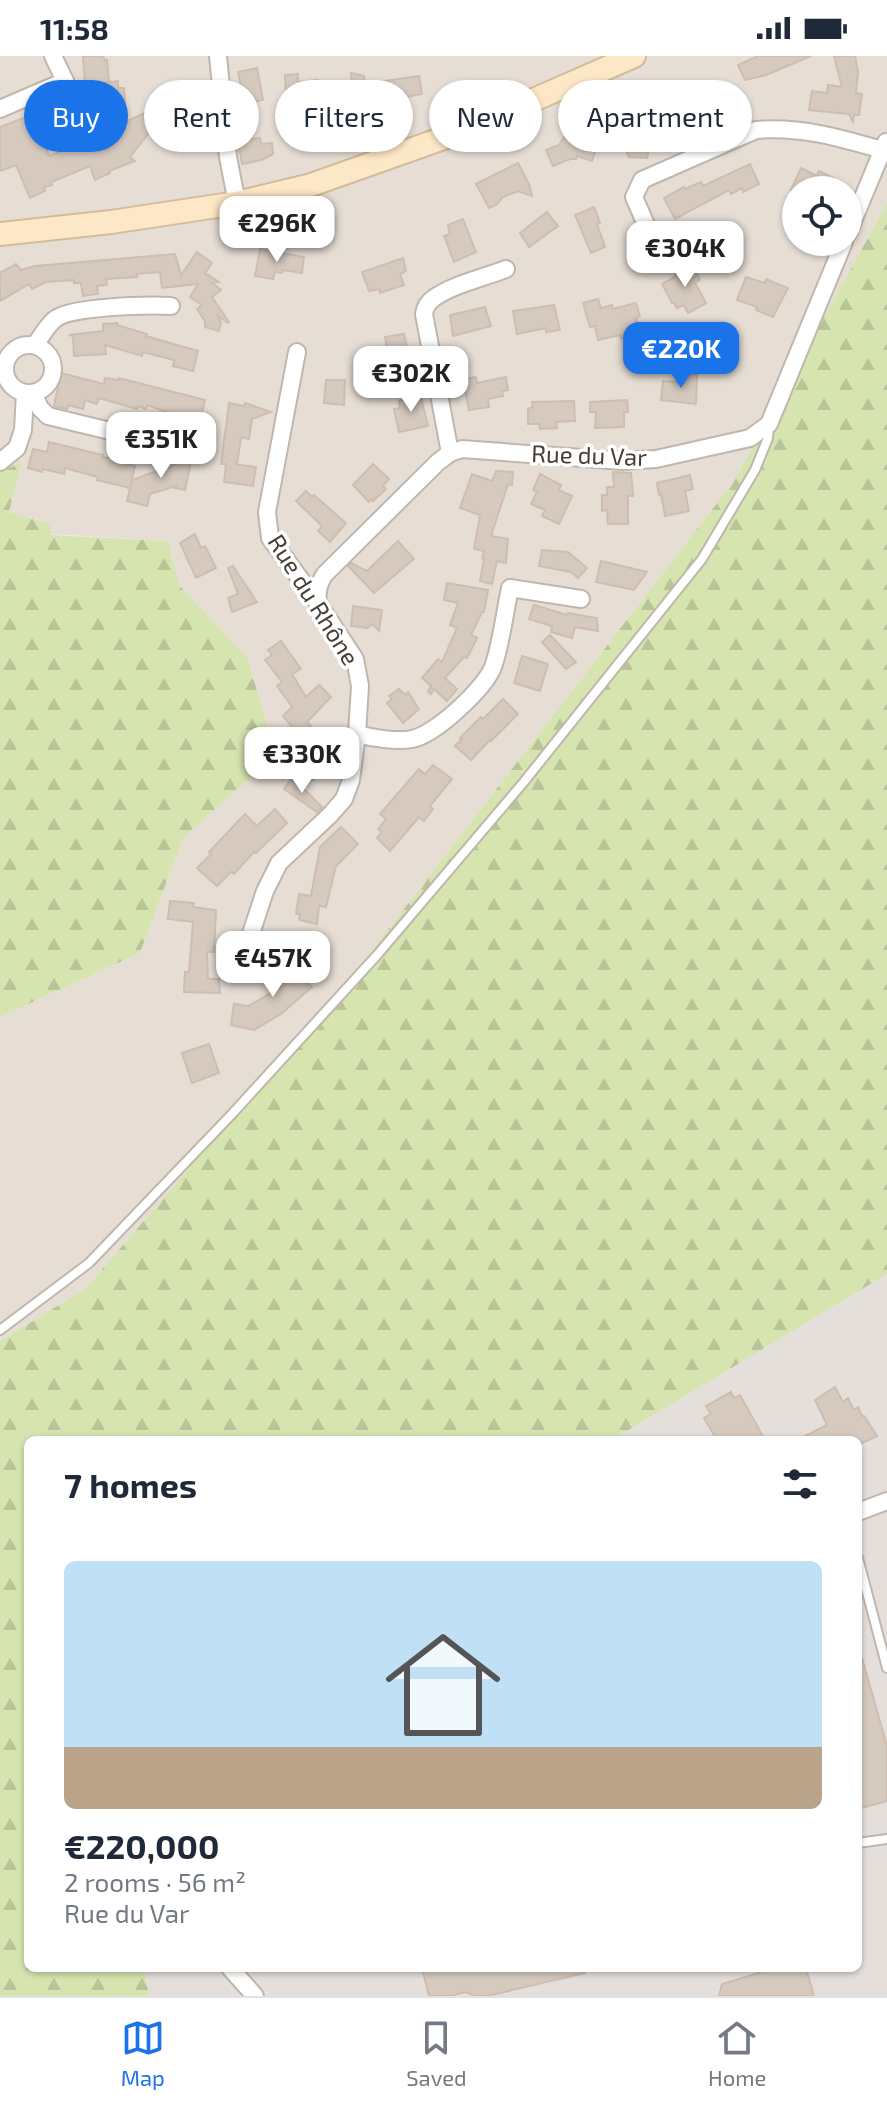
<!DOCTYPE html>
<meta charset="utf-8">
<style>
:root{--surface:#fff;--page:#f6f6f7;--text:#1f2937;--muted:#747a83;--line:#e0e1e3;--accent:#1a73e8}
body{margin:0;font-family:"Exo 2",sans-serif;background:var(--page);color:var(--text);height:100vh;display:flex;flex-direction:column;font-size:30px;white-space:nowrap}
*{box-sizing:border-box;margin:0}
p{font-size:26px;color:var(--muted)}
.icon{flex:none;width:44px;height:44px;fill:none;stroke:currentColor;stroke-width:2;stroke-linecap:round;stroke-linejoin:round}
.map{position:relative;flex:1;overflow:hidden}
.sheet{position:absolute;left:24px;top:1380px;width:838px;height:536px;display:flex;flex-direction:column;background:var(--surface);border-radius:12px;box-shadow:0 2px 6px #0004}
.sheet>*{flex:none}
.banner{position:absolute;left:24px;top:24px;width:840px;height:72px;display:flex;gap:16px}
.buttons{position:absolute;left:782px;top:120px;display:grid;gap:16px}
.buttons a{display:grid;place-items:center;width:80px;height:80px;border-radius:50%;background:var(--surface);box-shadow:0 2px 6px #0004;font-size:40px}
.price{position:absolute;translate:-50% -68px;padding:0 18px;border-radius:16px;background:#fff;color:#222;font-size:26px;line-height:52px;filter:drop-shadow(0 2px 4px #0008)}
.price::after{content:'';position:absolute;left:50%;top:48px;width:24px;height:18px;margin-left:-12px;background:inherit;clip-path:polygon(0 0,100% 0,50% 100%)}
.price.on{background:var(--accent);color:#fff}
ul{padding:0;list-style:none}
li{display:grid;align-content:center;gap:16px;height:424px;padding:0 40px}
li span{display:grid;place-items:center;height:248px;border-radius:12px;color:#555}
li>.icon{margin-inline-start:auto}
span .icon{width:144px;height:144px;fill:#fffc;stroke-width:1}
li b{font-size:34px}
h2{display:flex;justify-content:space-between;align-items:center;height:96px;padding:0 40px;font-size:34px}
.pill{padding:0 28px;border-radius:36px;background:var(--surface);box-shadow:0 2px 6px #0004;font-size:28px;line-height:72px}
.pill.on{background:var(--accent);color:#fff}
.status{display:flex;justify-content:space-between;align-items:center;height:56px;padding:0 40px;background:var(--surface);direction:ltr}
.status svg{height:22px;fill:currentColor}
.tab-bar{display:flex;justify-content:space-around;align-items:center;height:112px;border-top:2px solid var(--line);background:var(--surface);font-size:22px;color:var(--muted)}
.tab-bar a{display:grid;justify-items:center;gap:4px}
.tab-bar .on{color:var(--accent)}
.map>svg:first-child{display:block}
.residential{fill:#e6ded5;fill-rule:evenodd}
.industrial{fill:#e5dfdb}
.forest{fill:url(#forest-firs)}
.building{fill:#d6cabf;stroke:#cebdb0;stroke-width:2}
.lines{fill:none;stroke-linecap:round;stroke-linejoin:round}
.lane-casing{stroke:#c0b6ac;stroke-width:12}
.street-casing{stroke:#c0b6ac;stroke-width:20}
.secondary-casing{stroke:#d4bb9a;stroke-width:26}
.lane{stroke:#fff;stroke-width:8}
.street{stroke:#fff;stroke-width:16}
.secondary{stroke:#fce7c6;stroke-width:22}
.labels{text-anchor:middle;stroke-width:7;stroke-linejoin:round;paint-order:stroke}
.street-label{font-size:24px;fill:#453d36;stroke:#fff}
</style>
<div class="status"><b>11:58</b><svg viewBox="0 0 49 12"><path d="M0 12V9h3v3zM5 12V6h3v6zM10 12V3h3v9zM15 12V0h3v12zM26 1h20v11H26zM47 4h2v5h-2z"/></svg></div>
<div class="map">
<svg width="887" height="1940" viewBox="0 0 887 1940">
<defs>
<pattern id="forest-firs" width="22" height="20" patternUnits="userSpaceOnUse" patternTransform="scale(2)"><rect width="22" height="20" fill="#d6e5b0"/><path d="M5 1l3.5 6h-7zM16 11l3.5 6h-7z" fill="#b9c598"/></pattern>
</defs>
<rect width="100%" height="100%" fill="#f2ede6"/>
<!-- residential -->
<path class="residential" d="M0 0H887V147L734 425 326 954 85 1233 0 1285V961L140 897 183 782 274 699 248 603 179 529 168 485 50 478V468L9 456 22 407 0 416ZM796 134H848V186H796Z"/>
<!-- industrial -->
<polygon class="industrial" points="887,1218 887,1940 149,1940 144,1912 858,1912 858,1384 612,1384"/>
<!-- forest -->
<g class="forest">
<polygon points="887,147 887,1218 612,1384 28,1384 28,1912 144,1912 149,1940 0,1940 0,1285 85,1233 326,954 734,425"/>
<polygon points="22,406 9,456 50,468 51,479 168,485 179,529 248,603 275,699 183,782 140,897 0,961 0,416"/>
</g>
<!-- building -->
<g class="building">
<polygon points="83,0 103,0 105,4 107,4 109,26 118,25 118,32 124,32 125,45 108,51 106,27 85,28"/>
<polygon points="758,0 811,0 766,19 745,24 738,9"/>
<polygon points="834,0 855,0 858,16 856,37 862,38 859,59 854,59 853,66 849,58 809,54 812,35 827,37 828,29 842,31"/>
<polygon points="257,12 263,44 244,47 238,16"/>
<polygon points="351,17 364,20 365,28 419,20 422,38 399,42 400,49 338,56 336,40 353,37"/>
<polygon points="298,18 298,26 318,24 320,49 302,50 303,46 286,47 285,19"/>
<polygon points="711,41 722,68 703,76 697,63 683,69 677,55"/>
<polygon points="203,48 204,64 181,66 180,49"/>
<polygon points="47,53 54,71 41,76 49,100 88,85 91,91 111,83 125,66 147,56 147,60 180,58 181,72 152,73 130,101 135,105 109,115 110,117 95,124 90,110 51,126 52,129 44,131 45,135 30,142 16,109 0,115 0,71"/>
<polygon points="635,64 640,73 645,71 652,86 650,88 647,102 629,101 617,72"/>
<polygon points="569,79 576,82 580,80 598,87 592,105 577,100 576,103 570,103 553,110 546,94 559,89 564,81"/>
<polygon points="260,82 261,88 272,87 273,98 262,104 242,108 239,91 245,90 245,84"/>
<polygon points="518,107 529,128 532,140 518,135 503,141 496,149 489,152 476,128"/>
<polygon points="750,108 759,128 743,136 742,132 731,138 729,134 675,163 664,142 684,131 685,133 701,126 703,130"/>
<polygon points="801,112 817,120 819,115 837,124 835,129 845,134 791,134"/>
<polygon points="594,151 600,167 597,168 605,191 591,197 575,159"/>
<polygon points="547,156 558,170 529,191 520,177"/>
<polygon points="463,163 476,196 454,206 444,180 450,178 448,169"/>
<polygon points="260,193 304,201 302,217 283,214 282,217 275,216 273,223 255,220"/>
<polygon points="197,196 212,207 205,217 219,226 212,227 221,234 212,241 229,266 228,267 217,259 221,266 219,275 205,271 205,265 197,253 202,249 190,241 198,228 162,232 160,216 136,218 137,221 106,223 107,229 97,230 98,238 83,240 81,227 74,227 74,224 46,226 32,233 29,228 0,245 0,217 16,208 21,214 35,210 175,198 181,219"/>
<polygon points="403,202 406,215 400,218 404,229 380,237 379,233 369,235 362,216"/>
<polygon points="691,207 700,224 695,227 706,247 688,257 684,249 677,252 674,247 672,247 662,228 676,220 674,216"/>
<polygon points="746,221 765,227 766,223 788,232 773,261 756,254 757,251 737,244"/>
<polygon points="598,243 601,252 612,249 613,253 636,247 640,260 636,262 640,278 621,283 620,279 598,284 595,270 590,271 583,247"/>
<polygon points="554,249 560,274 546,276 546,272 517,278 513,255"/>
<polygon points="485,251 491,270 453,280 450,259"/>
<polygon points="117,267 117,269 147,278 146,280 198,295 193,315 173,310 174,304 143,296 142,300 105,289 106,298 74,300 73,280 69,279 103,275 103,268"/>
<polygon points="718,274 734,278 732,286 736,288 733,300 736,300 731,316 720,312 719,315 706,311"/>
<polygon points="404,278 410,306 390,310 385,281"/>
<polygon points="61,317 104,328 105,322 119,324 119,322 205,344 201,361 192,358 191,365 147,349 146,353 138,350 137,353 99,342 97,348 85,344 83,353 68,349 67,353 54,350"/>
<polygon points="677,318 697,319 696,348 661,344 663,325 677,326"/>
<polygon points="476,321 477,327 506,321 508,334 502,335 503,340 488,343 489,351 469,354 463,324"/>
<polygon points="326,324 345,324 344,349 324,347"/>
<polygon points="420,337 428,370 399,376 394,353 400,352 399,345 405,344 405,342"/>
<polygon points="627,344 628,356 624,356 624,371 595,372 596,356 590,356 590,346"/>
<polygon points="574,345 575,365 556,366 557,372 540,373 539,368 528,368 528,353 533,351 532,346"/>
<polygon points="229,347 245,350 245,347 271,356 252,363 249,383 241,381 237,408 234,408 256,411 253,430 224,426 226,408 221,408"/>
<polygon points="49,386 103,399 103,401 127,405 126,408 135,410 130,432 97,424 98,421 65,412 64,418 43,413 42,416 28,412 33,393 47,396"/>
<polygon points="180,393 193,397 185,434 175,432 176,430 150,438 147,450 127,445 132,424 179,407"/>
<polygon points="373,408 389,423 383,430 386,433 373,445 372,443 369,446 353,429"/>
<polygon points="496,415 513,416 512,429 508,428 491,480 508,483 506,507 497,505 492,528 480,525 484,503 482,502 484,495 474,493 480,459 460,452 472,418 492,425"/>
<polygon points="613,416 631,417 633,440 628,440 628,468 608,468 607,454 602,455 602,439 607,439 607,431 614,431"/>
<polygon points="540,418 561,429 559,434 572,440 559,468 542,460 545,454 531,448 537,436 533,434"/>
<polygon points="690,419 693,433 685,435 689,455 665,460 661,438 659,439 657,427"/>
<polygon points="306,435 312,441 314,439 346,467 330,486 318,475 322,470 296,445"/>
<polygon points="195,478 201,492 205,490 216,512 196,522 180,487"/>
<polygon points="398,485 414,503 374,537 348,510 351,507 367,515"/>
<polygon points="542,494 568,496 587,512 578,522 571,516 539,510"/>
<polygon points="601,505 647,516 634,534 596,526"/>
<polygon points="233,510 257,546 232,556 228,542 238,538 228,512"/>
<polygon points="447,527 488,534 484,556 482,556 471,579 477,582 467,602 464,601 445,622 457,633 447,645 434,633 431,638 428,636 431,630 422,622 438,603 442,606 457,572 450,569 458,547 444,544"/>
<polygon points="534,549 567,559 568,557 597,562 598,575 575,571 572,582 551,576 552,570 529,563"/>
<polygon points="353,550 382,554 379,575 373,568 367,572 351,570"/>
<polygon points="550,579 576,606 566,613 542,586"/>
<polygon points="281,585 301,613 292,618 306,641 319,629 331,641 307,666 311,670 300,680 283,660 292,651 277,630 282,626 265,604 272,599 268,594"/>
<polygon points="522,600 548,608 540,635 514,627"/>
<polygon points="399,633 406,639 408,636 419,653 403,667 387,647 392,643 389,640"/>
<polygon points="503,643 518,658 491,685 490,684 471,704 455,690 462,683 460,682 481,661 483,663"/>
<polygon points="308,691 337,715 332,721 321,714 313,724 298,713 304,704 300,701"/>
<polygon points="433,709 452,723 430,750 433,753 424,765 419,761 390,795 377,782 382,776 378,773 386,763 380,758 419,713 425,718"/>
<polygon points="292,721 322,751 317,756 284,733"/>
<polygon points="275,753 287,767 256,797 254,796 234,818 232,815 217,830 197,812 211,798 209,796 245,758 257,770"/>
<polygon points="341,771 358,788 336,810 326,851 319,850 317,868 299,864 300,858 296,858 299,838 311,840 320,791"/>
<polygon points="170,845 194,847 193,851 216,854 214,896 207,896 208,923 219,923 220,937 184,936 185,916 189,916 193,866 168,863"/>
<polygon points="296,903 306,916 300,921 312,931 281,958 254,974 231,969 234,948 248,950 281,931 273,920"/>
<polygon points="209,988 219,1017 192,1027 182,997"/>
<polygon points="835,1331 843,1346 848,1342 854,1354 858,1351 862,1360 864,1360 877,1380 858,1389 858,1384 797,1384 827,1369 815,1344"/>
<polygon points="731,1336 734,1342 740,1339 765,1384 717,1384 704,1362 711,1358 706,1350"/>
<polygon points="862,1602 887,1690 887,1745 858,1753 858,1603"/>
<polygon points="422,1912 585,1912 585,1917 487,1940 475,1940 466,1936 450,1940 429,1940"/>
<polygon points="775,1912 806,1912 814,1940 719,1940 722,1928"/>
</g>
<g class="lines">
<!-- lane casing -->
<g class="lane-casing">
<g id="lane">
<polyline points="0,1274 89,1207 232,1058 378,898 523,727 702,503 755,414 768,382 769,370"/>
<polyline points="858,1502 887,1612"/>
<polyline points="858,1787 887,1783"/>
</g>
</g>
<!-- street casing -->
<g class="street-casing">
<g id="street">
<polyline points="53,0 65,25"/>
<polyline points="218,0 228,101 237,147"/>
<polyline points="0,53 65,25 81,60"/>
<polyline points="848,177 886,86"/>
<path d="M660 201 634 141 642 124 756 74C800 70 841 82 882 94"/>
<circle cx="29" cy="313" r="24"/>
<path d="M35 289C41 281 46 271 54 264 68 250 149 249 171 250"/>
<polyline points="33,337 40,352 48,360 160,387"/>
<path d="M450 397 424 258C425 251 428 246 434 242 454 228 483 222 506 213"/>
<polyline points="0,406 17,392 23,374 25,337"/>
<path d="M318 547C317 535 318 528 325 518L438 406 450 397 462 393 623 405 656 403 750 382 769 368 844 186"/>
<path d="M357 678C372 682 397 686 412 683 435 679 485 632 493 611 501 589 505 555 510 532L581 543"/>
<polyline points="243,902 265,835 279,807 330,759 344,743 351,724 357,678 360,630 355,603 318,547 270,482 267,456 297,296"/>
<polyline points="858,1456 887,1445"/>
<polyline points="230,1912 255,1940"/>
</g>
</g>
<!-- secondary casing -->
<g class="secondary-casing">
<polyline id="secondary" points="0,178 111,166 237,147 308,130 458,77 634,0"/>
</g>
<!-- lane -->
<use href="#lane" class="lane"/>
<!-- street -->
<use href="#street" class="street"/>
<!-- secondary -->
<use href="#secondary" class="secondary"/>
</g>
<g class="labels">
<!-- street labels -->
<g class="street-label">
<text transform="translate(589 400) rotate(2)" y="8">Rue du Var</text>
<text transform="translate(313 544) rotate(58)" y="8">Rue du Rhône</text>
</g>
</g>
</svg>
<div class="buttons">
<a><svg class="icon" aria-label="locate" viewBox="0 0 24 24"><circle cx="12" cy="12" r="6"/><path d="M12 2v4M12 18v4M2 12h4M18 12h4"/></svg></a>
</div>
<b class="price" style="left:277px;top:208px">€296K</b>
<b class="price" style="left:685px;top:233px">€304K</b>
<b class="price on" style="left:681px;top:334px">€220K</b>
<b class="price" style="left:411px;top:358px">€302K</b>
<b class="price" style="left:161px;top:424px">€351K</b>
<b class="price" style="left:302px;top:739px">€330K</b>
<b class="price" style="left:273px;top:943px">€457K</b>
<div class="banner">
<a class="pill on">Buy</a>
<a class="pill">Rent</a>
<a class="pill">Filters</a>
<a class="pill">New</a>
<a class="pill">Apartment</a>
</div>
<section class="sheet">
<h2>7 homes<svg class="icon" aria-label="filters" viewBox="0 0 24 24"><path d="M4 7h16M4 17h16"/><circle cx="9" cy="7" r="2"/><circle cx="15" cy="17" r="2"/></svg></h2>
<ul>
<li><span style="background:linear-gradient(#bfe0f5 75%,#b9a48a 0)"><svg class="icon" aria-label="home" viewBox="0 0 24 24"><path d="M3 11l9-7 9 7M6 9v11h12V9"/></svg></span><div><b>€220,000</b><p>2 rooms · 56 m²</p><p>Rue du Var</p></div></li>
</ul>
</section>
</div>
<nav class="tab-bar">
<a class="on"><svg class="icon" aria-label="map" viewBox="0 0 24 24"><path d="M3 6l6-2 6 2 6-2v14l-6 2-6-2-6 2zM9 4v14M15 6v14"/></svg>Map</a>
<a><svg class="icon" aria-label="saved" viewBox="0 0 24 24"><path d="M7 4h10v16l-5-4-5 4z"/></svg>Saved</a>
<a><svg class="icon" aria-label="home" viewBox="0 0 24 24"><path d="M3 11l9-7 9 7M6 9v11h12V9"/></svg>Home</a>
</nav>
